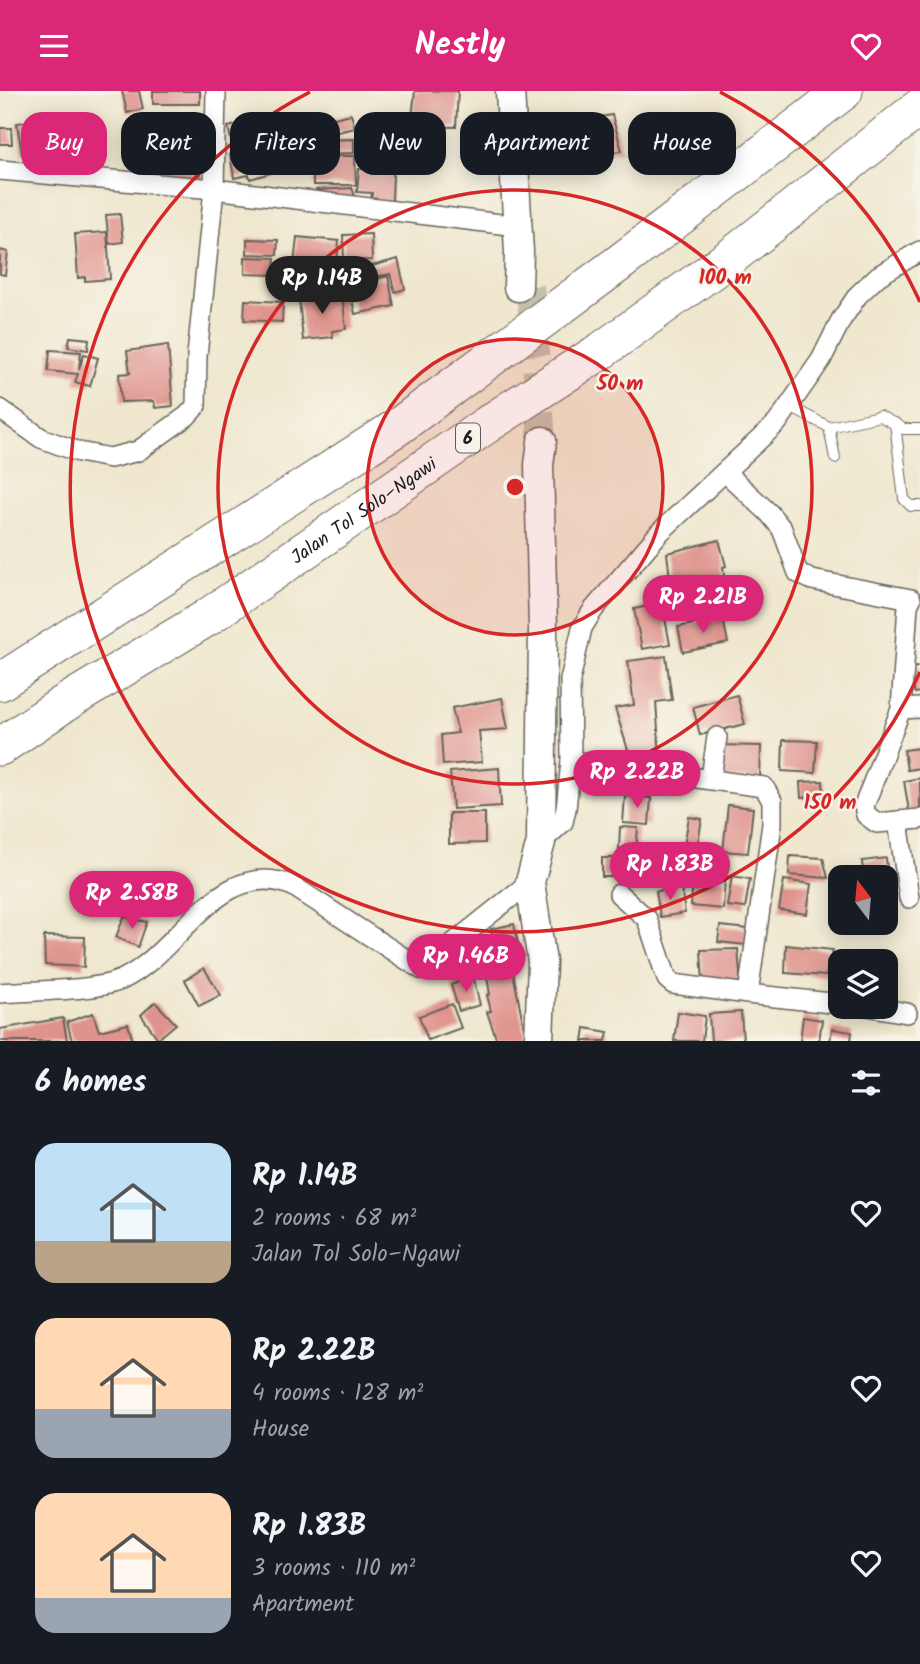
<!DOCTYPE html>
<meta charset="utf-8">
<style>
:root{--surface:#171b24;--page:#242831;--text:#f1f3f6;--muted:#9ea1a6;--accent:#db2777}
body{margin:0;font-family:Kalam,sans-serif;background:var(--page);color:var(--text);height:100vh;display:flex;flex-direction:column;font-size:26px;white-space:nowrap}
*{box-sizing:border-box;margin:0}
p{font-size:23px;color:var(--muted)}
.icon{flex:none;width:38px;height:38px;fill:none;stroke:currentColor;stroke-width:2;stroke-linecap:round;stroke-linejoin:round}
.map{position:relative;height:950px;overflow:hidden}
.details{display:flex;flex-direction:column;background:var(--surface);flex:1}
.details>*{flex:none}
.banner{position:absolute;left:21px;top:21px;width:878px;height:63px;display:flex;gap:14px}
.needle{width:46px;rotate:344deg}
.fabs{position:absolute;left:828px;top:774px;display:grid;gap:14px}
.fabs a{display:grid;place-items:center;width:70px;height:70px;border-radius:14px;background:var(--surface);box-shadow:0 4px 18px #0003;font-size:35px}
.price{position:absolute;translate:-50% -60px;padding:0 16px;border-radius:24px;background:var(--accent);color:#fff;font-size:23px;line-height:46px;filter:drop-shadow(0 2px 4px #0008)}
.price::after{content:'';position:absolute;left:50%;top:42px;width:21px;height:16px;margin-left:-10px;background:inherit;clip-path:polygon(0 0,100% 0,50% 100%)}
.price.active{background:#222;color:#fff}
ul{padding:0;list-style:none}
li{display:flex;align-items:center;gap:21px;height:175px;padding:0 35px}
li span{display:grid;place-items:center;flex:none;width:196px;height:140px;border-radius:21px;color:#555}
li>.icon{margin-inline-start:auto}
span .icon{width:84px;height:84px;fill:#fffc;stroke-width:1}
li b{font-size:30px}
h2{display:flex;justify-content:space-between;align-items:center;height:84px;padding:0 35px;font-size:30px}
.tag{padding:0 24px;border-radius:21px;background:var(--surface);box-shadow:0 4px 18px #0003;font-size:24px;line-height:63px}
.tag.active{background:var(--accent);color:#fff}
header{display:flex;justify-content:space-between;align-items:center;height:91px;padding:0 35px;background:var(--accent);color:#fff;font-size:32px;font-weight:700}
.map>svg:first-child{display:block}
.building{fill:#df938c}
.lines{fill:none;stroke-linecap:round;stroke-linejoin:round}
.secondary-tunnel{stroke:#c5beaa;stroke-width:28;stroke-dasharray:28 14;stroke-linecap:butt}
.lane-casing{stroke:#66635a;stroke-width:12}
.street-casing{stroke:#66635a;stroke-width:22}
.secondary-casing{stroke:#66635a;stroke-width:31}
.highway-casing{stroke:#66635a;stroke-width:39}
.lane{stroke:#fff;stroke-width:10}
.street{stroke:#fff;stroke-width:19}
.secondary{stroke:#fff;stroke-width:28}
.highway{stroke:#fff;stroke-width:37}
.ring{fill:none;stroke:#d62828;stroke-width:3.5}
.labels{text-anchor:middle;stroke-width:5;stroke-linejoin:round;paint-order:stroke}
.shield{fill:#f7f3e8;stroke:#5e5c59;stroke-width:2}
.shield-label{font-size:18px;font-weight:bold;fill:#1c1c1c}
.street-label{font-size:19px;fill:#1c1c1c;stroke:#f7f3e8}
.centre{fill:#d62828;stroke:#f7f3e8;stroke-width:3.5}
.ring-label{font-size:21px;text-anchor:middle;font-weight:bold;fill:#d62828;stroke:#f7f3e8;stroke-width:5;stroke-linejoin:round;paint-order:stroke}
</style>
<header><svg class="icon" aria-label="menu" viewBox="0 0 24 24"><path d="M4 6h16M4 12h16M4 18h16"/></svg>Nestly<svg class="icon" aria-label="heart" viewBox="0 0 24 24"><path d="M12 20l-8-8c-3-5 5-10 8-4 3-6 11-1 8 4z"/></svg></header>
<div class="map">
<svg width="920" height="950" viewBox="0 0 920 950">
<rect width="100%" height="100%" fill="#f7f3e8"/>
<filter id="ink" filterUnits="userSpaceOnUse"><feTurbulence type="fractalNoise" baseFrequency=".0143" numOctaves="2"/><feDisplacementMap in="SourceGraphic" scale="14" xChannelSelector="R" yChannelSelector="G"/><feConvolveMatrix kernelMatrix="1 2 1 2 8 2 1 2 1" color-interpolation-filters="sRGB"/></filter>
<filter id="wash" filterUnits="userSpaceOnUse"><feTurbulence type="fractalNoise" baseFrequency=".00686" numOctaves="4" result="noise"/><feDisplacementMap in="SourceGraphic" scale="28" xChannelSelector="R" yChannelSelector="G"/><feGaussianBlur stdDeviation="1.57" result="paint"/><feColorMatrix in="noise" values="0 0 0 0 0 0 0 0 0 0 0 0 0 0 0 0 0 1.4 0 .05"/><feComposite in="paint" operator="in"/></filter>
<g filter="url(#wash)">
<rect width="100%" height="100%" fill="#efe7ce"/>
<g id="blocks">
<!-- building -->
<g class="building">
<polygon points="122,0 139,0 143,18 127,22"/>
<rect x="153" y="0" width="47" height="13"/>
<polygon points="415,0 458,0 456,36 411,35"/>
<polygon points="351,23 355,37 333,42 330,28"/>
<polygon points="612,24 622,60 580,64 577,30"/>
<polygon points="195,27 192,51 164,52 163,29"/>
<polygon points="261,28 267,53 234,61 228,36"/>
<polygon points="41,29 46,60 22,63 17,32"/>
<polygon points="64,29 72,61 47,65 43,33"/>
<polygon points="0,37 11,37 12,53 0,53"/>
<polygon points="285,45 290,61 280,61 276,48"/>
<polygon points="354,48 354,62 326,63 326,49"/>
<polygon points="366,53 394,56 392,110 371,109 372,102 357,101 359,78 363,78"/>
<polygon points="276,54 281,79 250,88 249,84 234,87 230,63"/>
<polygon points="198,61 200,89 144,89 143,64"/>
<polygon points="313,65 355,65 356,94 313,94"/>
<polygon points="352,97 357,111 323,119 316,99"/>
<polygon points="120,123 123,151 109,153 106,124"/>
<polygon points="107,141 110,188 85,190 85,186 78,187 75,143"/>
<polygon points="371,143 372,169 344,170 343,144"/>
<polygon points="297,146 339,150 336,178 294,174"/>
<polygon points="247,148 278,149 277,164 247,163"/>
<polygon points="0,159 8,161 5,184 0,183"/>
<polygon points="245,166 275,167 274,184 245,183"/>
<polygon points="398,168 405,198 395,201 390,183 371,187 368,176"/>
<polygon points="388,185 394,215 355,223 349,194"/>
<polygon points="342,203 346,238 332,240 333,246 303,249 299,208"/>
<polygon points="245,209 283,211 282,231 244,229"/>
<polygon points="70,246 89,248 88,259 68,256"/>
<polygon points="168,254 173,315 155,317 154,310 121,311 119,283 130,282 127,260"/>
<polygon points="50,259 81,261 79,278 84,263 98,267 90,295 75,291 78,283 48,280"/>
<polygon points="719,449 726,475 723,476 728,513 683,524 671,496 667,462"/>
<polygon points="662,512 670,553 642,558 634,518"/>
<polygon points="723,527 728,552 683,561 678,536"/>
<polygon points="666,565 672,609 656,611 660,668 632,672 615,617 634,614 628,570"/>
<polygon points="920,575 920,601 915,602 909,578"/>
<polygon points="737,604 745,633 700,644 693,616"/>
<polygon points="502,607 508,638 479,640 482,671 443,674 441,644 458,642 452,617"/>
<polygon points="783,649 817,650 815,682 782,680"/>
<polygon points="718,654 761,655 760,688 717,687"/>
<polygon points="920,657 920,677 907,679 904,659"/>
<polygon points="499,677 501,715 453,718 450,681"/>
<polygon points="920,687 920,724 910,726 904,690"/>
<polygon points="823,690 824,706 801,707 800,691"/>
<polygon points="625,705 651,707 649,734 623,732"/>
<polygon points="728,714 753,717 748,762 723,760"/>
<polygon points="449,722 485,722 485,752 449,753"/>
<polygon points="689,726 702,728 697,757 684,755"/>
<polygon points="620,736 638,737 636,759 619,758"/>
<polygon points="790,765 823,767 828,787 789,784"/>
<rect x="602" y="767" width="40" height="19"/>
<polygon points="886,767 887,777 863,781 862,770"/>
<polygon points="732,785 750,788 745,817 727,815"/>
<polygon points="693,786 725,789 723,818 691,815"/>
<polygon points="784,789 811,793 807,823 779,819"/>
<polygon points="681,797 685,822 660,826 656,800"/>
<polygon points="124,826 147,831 138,856 116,846"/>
<polygon points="514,833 519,859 509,861 526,947 497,950 487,921 491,920 487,904 490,903 487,886 511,880 489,883 485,866 496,864 491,838"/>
<polygon points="720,835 748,838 746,854 718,851"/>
<polygon points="44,845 85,846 84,876 45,874"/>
<polygon points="470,848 481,864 464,877 452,862"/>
<polygon points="786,854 833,859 826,885 785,882"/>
<polygon points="738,858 741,895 703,892 701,859"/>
<polygon points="204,877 221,904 199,915 185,889"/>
<polygon points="473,885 480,914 459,920 451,894"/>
<polygon points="155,911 176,933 158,948 141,924"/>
<polygon points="452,913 461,937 428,949 419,925"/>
<polygon points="678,921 705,925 702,950 674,950"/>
<polygon points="741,921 743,950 711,950 709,923"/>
<polygon points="93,922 99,940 128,933 133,950 72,950 67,931"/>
<polygon points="803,926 822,929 819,950 800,950"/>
<polygon points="63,927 67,950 0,950 0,938"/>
<polygon points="585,937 608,941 606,950 583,950"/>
<polygon points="832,938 852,941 851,950 830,950"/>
</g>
</g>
</g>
<g filter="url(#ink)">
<use href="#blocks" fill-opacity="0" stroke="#66635a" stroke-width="2"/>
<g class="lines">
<!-- secondary-tunnel -->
<polyline class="secondary-tunnel" points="530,195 542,350"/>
<!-- lane casing -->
<g class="lane-casing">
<g id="lane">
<polyline points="790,316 829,336 880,325 904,338 920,338"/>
<polyline points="895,332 904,408 911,415 920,415"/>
<polyline points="829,336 835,367"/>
</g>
</g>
<!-- street casing -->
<g class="street-casing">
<g id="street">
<polyline points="0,79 214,98 517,135"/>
<polyline points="0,318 41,347 79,361 110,367 138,360 187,325 196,315 197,265 214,98 216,0"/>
<polyline points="726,382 769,422 782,438 798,482 812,489 911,508 908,514 901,618 864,715 866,724 877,732 920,728"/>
<polyline points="901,618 920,617"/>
<polyline points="571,670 764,696 772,710 772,733 748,903 840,913"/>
<polyline points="711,687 717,646"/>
<polyline points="898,730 909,807"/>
<polyline points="541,751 563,731 566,718 571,670 570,589 582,537 593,519 660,441 777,332 821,269 841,229 858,204 878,185 920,160"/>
<polyline points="619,803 647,828 667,888 673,893 748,903"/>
<path d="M0 902C32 899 96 901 123 888 180 861 219 764 293 795L421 878 530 791"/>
<polyline points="867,915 907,922"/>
</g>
</g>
<!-- secondary casing -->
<g class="secondary-casing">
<g id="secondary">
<polyline points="510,0 519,161 518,196"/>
<polyline points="539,950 542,871 530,791 541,751 543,538 539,374 542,350"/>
</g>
</g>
<!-- highway casing -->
<g class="highway-casing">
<g id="highway">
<polyline points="0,591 399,335 618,173 844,0"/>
<path id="s1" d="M0 656 62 614 205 528 488 333 601 260 732 165 920 16"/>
</g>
</g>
<!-- lane -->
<use href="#lane" class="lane"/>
<!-- street -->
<use href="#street" class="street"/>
<!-- secondary -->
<use href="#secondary" class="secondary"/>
<!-- highway -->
<use href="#highway" class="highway"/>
</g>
</g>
<!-- distance rings -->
<circle cx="515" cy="396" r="148" fill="#d62828" fill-opacity=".12"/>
<g class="ring">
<circle cx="515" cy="396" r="148"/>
<circle cx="515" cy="396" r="297"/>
<path d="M920 581A445 445 0 1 1 310 1M720 1A445 445 0 0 1 920 211"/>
</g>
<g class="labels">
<!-- shield labels -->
<rect class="shield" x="456" y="332.5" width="24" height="29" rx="5"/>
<g class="shield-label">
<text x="468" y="353">6</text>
</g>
<!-- street labels -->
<g class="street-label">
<text dy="7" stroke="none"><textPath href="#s1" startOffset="434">Jalan Tol Solo–Ngawi</textPath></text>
</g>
</g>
<circle cx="515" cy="396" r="10" class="centre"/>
<g class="ring-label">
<text x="725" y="193">100 m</text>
<text x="620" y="299">50 m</text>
<text x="830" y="718">150 m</text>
</g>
</svg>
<div class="fabs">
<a><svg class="needle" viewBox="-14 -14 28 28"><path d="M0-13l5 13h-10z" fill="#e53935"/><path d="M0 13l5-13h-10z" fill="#9ea1a6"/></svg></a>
<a><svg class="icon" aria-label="layers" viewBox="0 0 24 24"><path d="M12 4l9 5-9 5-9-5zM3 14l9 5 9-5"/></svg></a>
</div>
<b class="price active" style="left:322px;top:225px">Rp 1.14B</b>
<b class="price" style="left:703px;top:544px">Rp 2.21B</b>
<b class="price" style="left:637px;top:719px">Rp 2.22B</b>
<b class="price" style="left:670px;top:811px">Rp 1.83B</b>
<b class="price" style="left:132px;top:840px">Rp 2.58B</b>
<b class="price" style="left:466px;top:903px">Rp 1.46B</b>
<div class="banner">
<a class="tag active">Buy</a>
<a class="tag">Rent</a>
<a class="tag">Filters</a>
<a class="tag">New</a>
<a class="tag">Apartment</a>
<a class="tag">House</a>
</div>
</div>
<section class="details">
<h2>6 homes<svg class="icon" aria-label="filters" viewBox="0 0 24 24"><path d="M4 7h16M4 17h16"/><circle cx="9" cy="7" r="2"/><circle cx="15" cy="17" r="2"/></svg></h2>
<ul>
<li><span style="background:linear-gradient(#bfe0f5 70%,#b9a48a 0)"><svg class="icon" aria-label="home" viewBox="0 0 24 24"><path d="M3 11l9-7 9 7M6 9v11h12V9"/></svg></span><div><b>Rp 1.14B</b><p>2 rooms · 68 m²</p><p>Jalan Tol Solo–Ngawi</p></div><svg class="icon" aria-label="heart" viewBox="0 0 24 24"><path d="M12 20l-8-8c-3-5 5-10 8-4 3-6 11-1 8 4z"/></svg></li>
<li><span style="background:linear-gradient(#ffd9b3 65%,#9aa5b1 0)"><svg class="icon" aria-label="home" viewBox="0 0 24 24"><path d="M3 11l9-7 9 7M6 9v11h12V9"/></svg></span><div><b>Rp 2.22B</b><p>4 rooms · 128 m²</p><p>House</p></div><svg class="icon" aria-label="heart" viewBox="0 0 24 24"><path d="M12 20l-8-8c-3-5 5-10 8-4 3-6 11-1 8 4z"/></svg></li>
<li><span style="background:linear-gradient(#ffd9b3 75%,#9aa5b1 0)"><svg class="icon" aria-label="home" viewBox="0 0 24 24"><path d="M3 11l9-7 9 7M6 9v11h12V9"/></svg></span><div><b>Rp 1.83B</b><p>3 rooms · 110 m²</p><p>Apartment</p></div><svg class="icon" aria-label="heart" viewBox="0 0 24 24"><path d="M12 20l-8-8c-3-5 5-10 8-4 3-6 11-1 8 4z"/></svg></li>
</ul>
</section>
